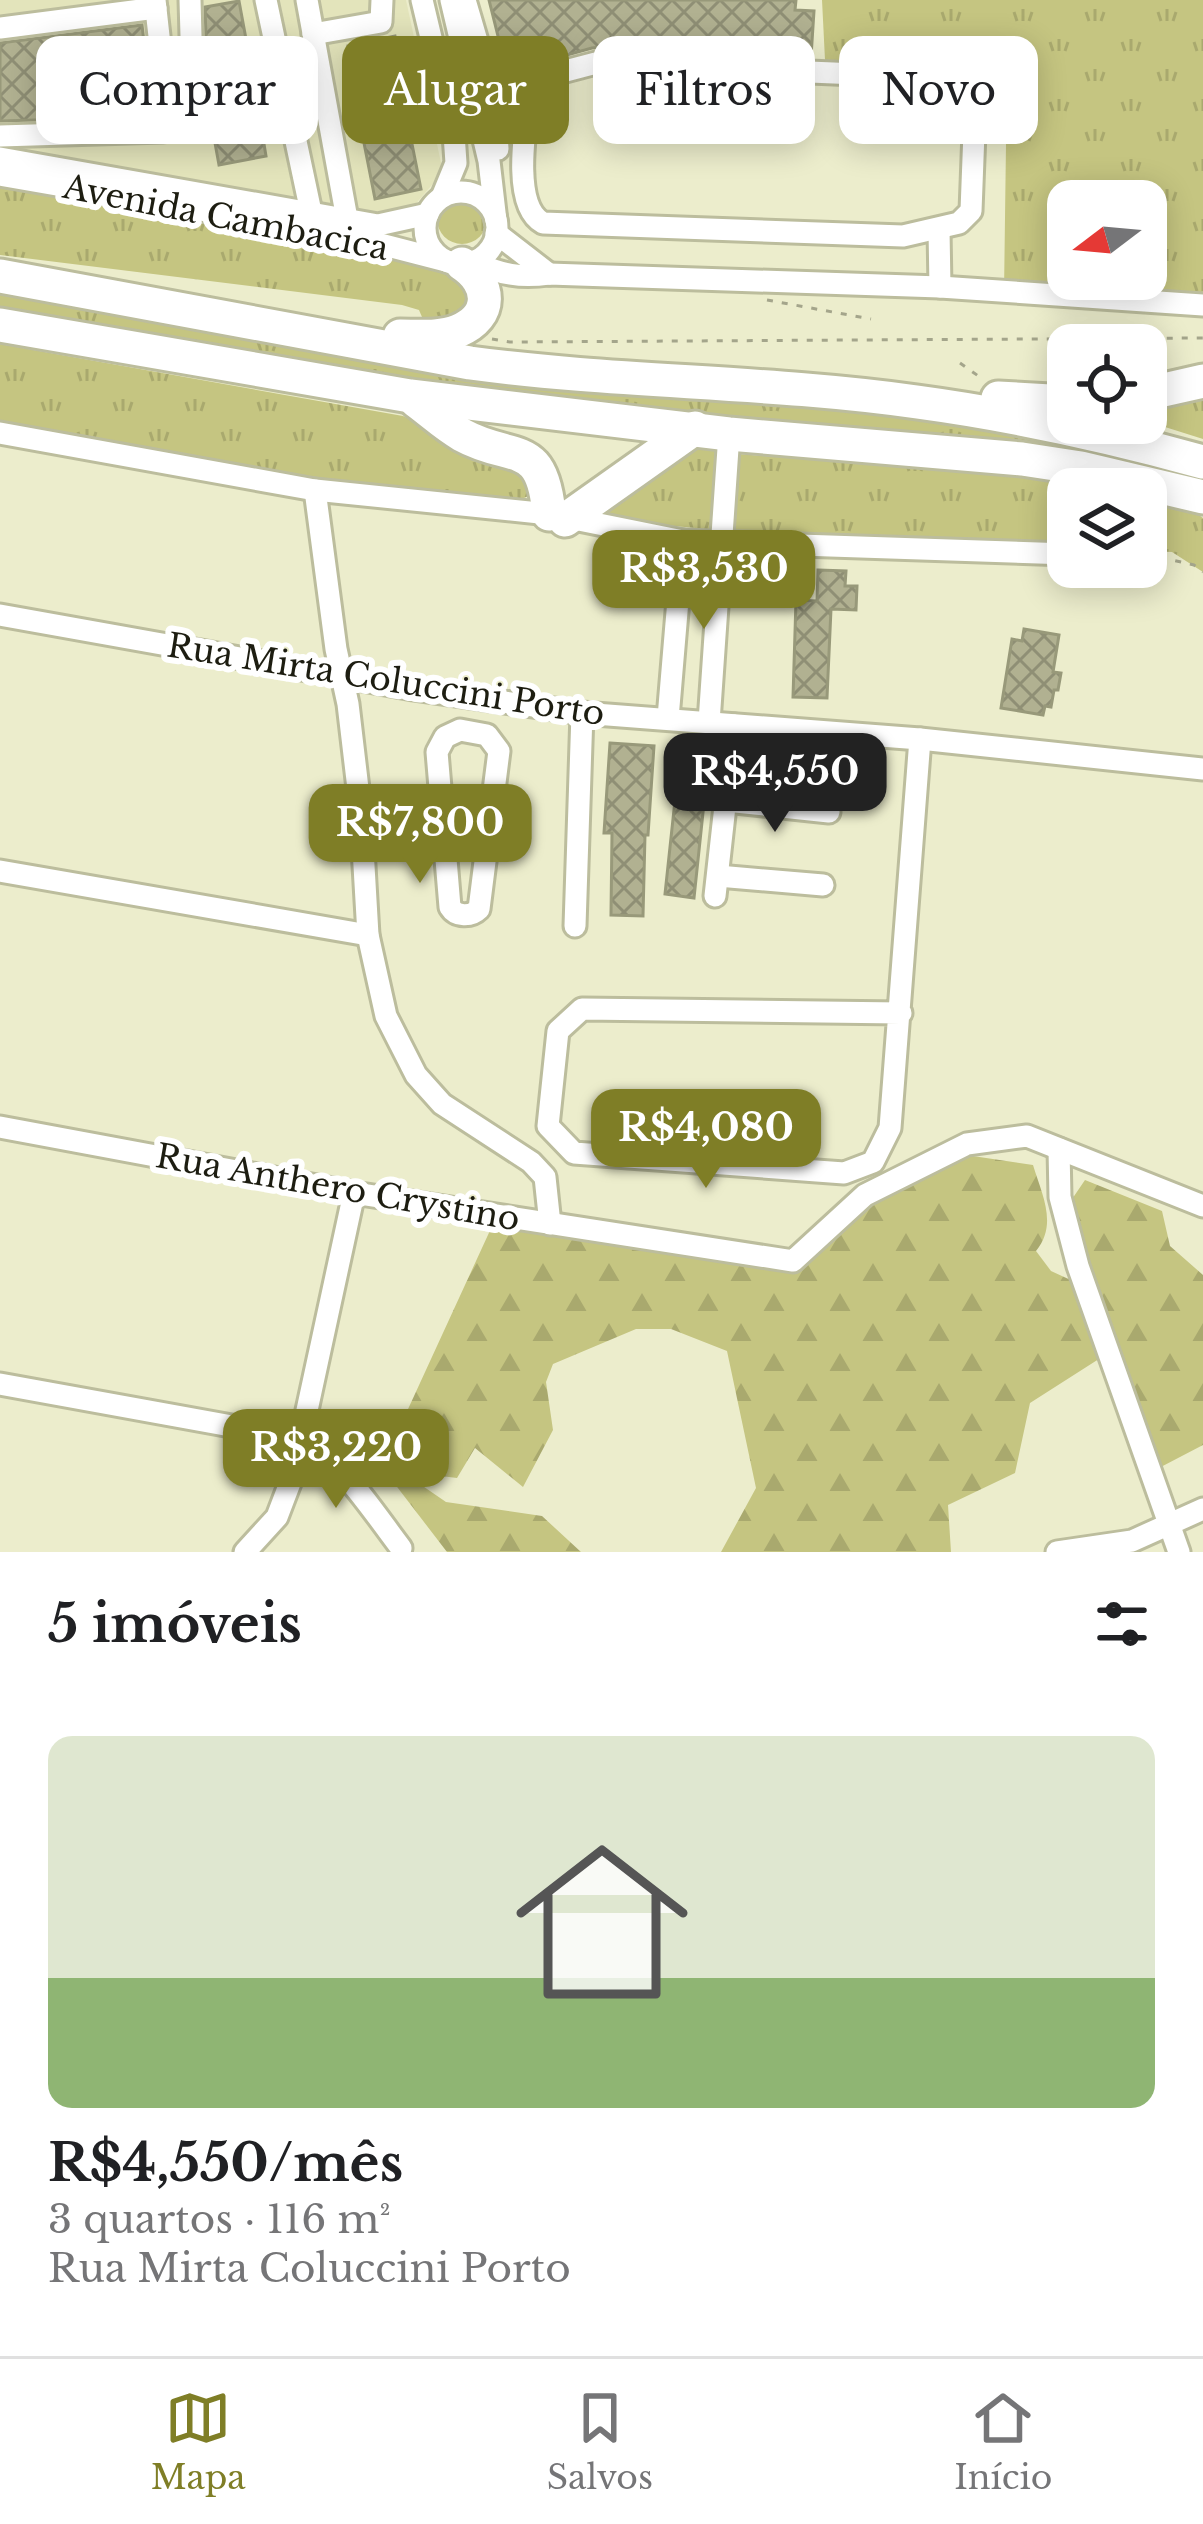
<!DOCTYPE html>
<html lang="pt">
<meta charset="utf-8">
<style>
:root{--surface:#fff;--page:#f6f6f6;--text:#202124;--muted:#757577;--line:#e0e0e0;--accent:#7f7e26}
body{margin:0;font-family:"Libre Baskerville",serif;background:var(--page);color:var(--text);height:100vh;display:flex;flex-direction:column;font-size:45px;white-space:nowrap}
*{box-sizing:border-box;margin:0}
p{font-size:39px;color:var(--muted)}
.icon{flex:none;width:66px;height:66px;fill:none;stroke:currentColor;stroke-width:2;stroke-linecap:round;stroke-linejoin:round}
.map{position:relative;height:1552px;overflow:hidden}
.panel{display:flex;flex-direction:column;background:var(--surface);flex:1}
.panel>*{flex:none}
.hud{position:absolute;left:36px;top:36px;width:1131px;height:108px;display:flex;gap:24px}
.needle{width:78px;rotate:254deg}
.tools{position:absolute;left:1047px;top:180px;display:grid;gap:24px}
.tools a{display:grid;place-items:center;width:120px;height:120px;border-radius:24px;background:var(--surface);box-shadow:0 6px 30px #0003;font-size:60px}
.price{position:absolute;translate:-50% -102px;padding:0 27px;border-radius:24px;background:var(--accent);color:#fff;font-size:39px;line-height:78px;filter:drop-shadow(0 3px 6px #0008)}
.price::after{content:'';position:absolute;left:50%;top:72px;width:36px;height:27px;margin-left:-18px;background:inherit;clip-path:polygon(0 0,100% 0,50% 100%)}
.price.current{background:#222;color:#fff}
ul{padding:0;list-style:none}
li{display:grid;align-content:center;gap:24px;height:636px;padding:0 48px}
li+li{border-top:3px solid var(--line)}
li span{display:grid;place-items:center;height:372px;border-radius:24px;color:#555}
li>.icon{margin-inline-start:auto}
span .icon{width:216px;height:216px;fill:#fffc;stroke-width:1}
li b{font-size:51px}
h2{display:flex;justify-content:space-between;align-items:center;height:144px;padding:0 48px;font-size:51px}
.pill{padding:0 42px;border-radius:24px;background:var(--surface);box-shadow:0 6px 30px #0003;font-size:42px;line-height:108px}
.pill.current{background:var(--accent);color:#fff}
.menu{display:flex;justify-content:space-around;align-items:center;height:168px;border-top:3px solid var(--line);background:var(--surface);font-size:33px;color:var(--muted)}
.menu a{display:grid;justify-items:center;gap:6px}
.menu .current{color:var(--accent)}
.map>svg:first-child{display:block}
.built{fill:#e3e4bb}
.grass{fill:url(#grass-tufts);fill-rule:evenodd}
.forest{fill:url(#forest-firs)}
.building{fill:url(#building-cross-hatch);stroke:#98997a;stroke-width:3}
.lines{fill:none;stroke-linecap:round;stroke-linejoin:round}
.minor-casing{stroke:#bcbd9d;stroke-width:27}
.highway-casing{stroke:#bcbd9d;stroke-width:39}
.path{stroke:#a4a58b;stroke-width:3;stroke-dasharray:6 9;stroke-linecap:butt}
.minor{stroke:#fff;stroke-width:21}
.highway{stroke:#fff;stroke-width:33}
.labels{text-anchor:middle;stroke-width:12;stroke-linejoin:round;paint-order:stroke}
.street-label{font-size:33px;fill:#1d1d11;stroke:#fff}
</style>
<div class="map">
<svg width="1203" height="1552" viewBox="0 0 1203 1552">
<defs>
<pattern id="grass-tufts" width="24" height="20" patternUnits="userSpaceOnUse" patternTransform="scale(3)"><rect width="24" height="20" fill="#c5c581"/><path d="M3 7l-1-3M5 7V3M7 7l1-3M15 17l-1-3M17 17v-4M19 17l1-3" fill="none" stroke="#a9a96e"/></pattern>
<pattern id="forest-firs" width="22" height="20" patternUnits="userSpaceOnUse" patternTransform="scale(3)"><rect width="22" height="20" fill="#c5c581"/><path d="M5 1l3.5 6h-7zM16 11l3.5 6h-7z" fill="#a9a96e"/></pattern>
<pattern id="building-cross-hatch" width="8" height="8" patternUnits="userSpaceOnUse" patternTransform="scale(3)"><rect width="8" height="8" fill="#b1b191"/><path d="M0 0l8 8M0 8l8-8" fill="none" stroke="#8f8f75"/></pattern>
</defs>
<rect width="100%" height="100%" fill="#ecedcc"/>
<!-- built -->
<polygon class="built" points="0,0 406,0 443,172 413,207 376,219 0,156"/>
<!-- grass -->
<g class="grass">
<path d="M822 0H1203V303L1004 293 1007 69 825 60ZM1068 201H1146V279H1068Z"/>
<polygon points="0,183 344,242 467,271 479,293 452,325 422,317 419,310 402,305 0,255"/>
<circle cx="462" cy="219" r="25"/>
<polygon points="0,291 866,406 1203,469 1203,485 838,429 453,390 0,312"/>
<polygon points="0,344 403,416 526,471 531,495 514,502 307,481 0,422"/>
<polygon points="1203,390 1203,439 1146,421 1146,401"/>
<polygon points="723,440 716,530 591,518 691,441"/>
<polygon points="738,454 1068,479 1112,489 1068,489 1068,549 732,531"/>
<polygon points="1146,497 1184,505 1203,518 1203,572 1172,552 1146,551"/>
</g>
<!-- forest -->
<g class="forest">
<path d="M966 1155 1033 1165C1042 1195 1058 1224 1036 1251L1051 1271 1075 1282 1102 1357 1030 1403 1015 1473 948 1505 951 1552H721L756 1488 727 1351 671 1329H636L553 1364 546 1382 553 1430 523 1487 475 1448 457 1478 417 1473 392 1444 493 1224 802 1266 868 1207Z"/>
<polygon points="1085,1180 1162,1211 1170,1246 1203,1275 1203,1445 1157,1469 1068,1205"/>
<polygon points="395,1467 446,1502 542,1516 581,1552 447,1552 391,1479"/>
</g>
<!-- building -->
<g class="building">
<polygon points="489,0 796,0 795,10 814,11 811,57 632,44 592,48 520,68 505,64"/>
<polygon points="239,1 251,66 234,70 239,99 256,96 266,156 219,165 198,49 206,37 205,7"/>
<polygon points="142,25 152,111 107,118 0,121 0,43"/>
<polygon points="395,36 404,79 412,77 424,136 411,139 421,189 375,199 363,138 383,134 377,104 360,107 348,46"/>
<polygon points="818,570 846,571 845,586 857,586 856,610 831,609 827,698 793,697 796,600 817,601"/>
<polygon points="1024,629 1059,635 1053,672 1061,673 1058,690 1054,690 1051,707 1045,706 1043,715 1001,708 1012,639 1022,641"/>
<polygon points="610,743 654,746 648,835 645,835 643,916 611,915 612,833 604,833"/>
<polygon points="681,744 710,746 694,898 665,894"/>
</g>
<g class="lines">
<!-- minor casing -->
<g class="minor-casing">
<g id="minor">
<polyline points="190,0 191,36"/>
<polyline points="266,0 311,212"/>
<polyline points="307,0 347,219"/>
<polyline points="422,0 454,134 456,163 442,197"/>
<polyline points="451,0 489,161 496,221"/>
<path d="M465 0 484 65 497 78 520 83 596 63 633 59 737 69 976 79 971 211 959 223 903 236 543 223C509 205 527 116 531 81"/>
<polyline points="0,28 156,8"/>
<polyline points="313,34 381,22 382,0"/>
<polyline points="0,136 163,131 169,126 155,0"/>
<path d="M498 149C496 117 494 103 520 83"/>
<polyline points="0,158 378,225 428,214"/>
<polyline points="0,175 345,235 450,262"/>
<circle cx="461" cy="228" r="36"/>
<polyline points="939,230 940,287"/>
<polyline points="496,233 549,274"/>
<path d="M474 261C499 275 522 278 549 274L940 287 1203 305"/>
<polyline points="0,433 315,490 549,514 683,541 1068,554"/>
<polyline points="315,490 336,649 348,704 361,814 368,935 386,1016 416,1075 442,1104 531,1162 545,1177 550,1224"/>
<polyline points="0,615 413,689 582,713 920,739 1203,769"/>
<polyline points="668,718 683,541"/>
<polyline points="709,722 729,434"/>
<path d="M460 730 487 735 499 751 479 909C471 917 456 917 450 907L437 752 445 737Z"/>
<polyline points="726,801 829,812"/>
<polyline points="0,871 368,935"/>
<polyline points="718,876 823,885"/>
<polyline points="715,896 734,725"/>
<polyline points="575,926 582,713"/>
<polyline points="901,1013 582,1009 558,1031 548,1126 574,1153 844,1173 873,1162 890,1128 920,739"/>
<polyline points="0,1127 354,1193 793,1261 865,1195 967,1144 1027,1136 1203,1206"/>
<polyline points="1059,1149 1060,1197 1078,1266 1179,1552"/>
<path d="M0 1384 303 1439C344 1465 372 1510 401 1548"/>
<polyline points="245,1552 277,1517 293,1475 354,1193"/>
<polyline points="1057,1552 1132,1541 1203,1509"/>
</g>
</g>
<!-- highway casing -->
<g class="highway-casing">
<g id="highway">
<path d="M0 276 470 363C618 383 769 381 917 402 1013 415 1109 436 1203 462"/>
<polyline points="0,325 410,396 729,434 1022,459 1081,468 1203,497"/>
<path d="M400 336C419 336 441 338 458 331 494 316 491 283 462 264"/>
<polyline points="1146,394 1203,381"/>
<polyline points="998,398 1068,402"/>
<path d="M416 401C431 412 446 426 462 435 513 463 542 437 549 514"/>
<polyline points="565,520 695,428"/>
</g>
</g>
<!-- path -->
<g class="path">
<polyline points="767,300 871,319"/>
<polyline points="492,339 510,342 1203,338"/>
<polyline points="960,363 984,380"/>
<polyline points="1146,554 1194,565 1203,572"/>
</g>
<!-- minor -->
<use href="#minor" class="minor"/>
<!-- highway -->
<use href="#highway" class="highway"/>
</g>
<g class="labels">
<!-- street labels -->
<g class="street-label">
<text transform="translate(226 217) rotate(11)" y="12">Avenida Cambacica</text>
<text transform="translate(386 679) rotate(9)" y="12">Rua Mirta Coluccini Porto</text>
<text transform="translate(338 1187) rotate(10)" y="12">Rua Anthero Crystino</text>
</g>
</g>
</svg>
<div class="tools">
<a><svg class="needle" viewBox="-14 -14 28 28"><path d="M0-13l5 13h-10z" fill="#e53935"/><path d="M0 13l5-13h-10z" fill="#757577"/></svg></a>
<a><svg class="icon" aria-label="locate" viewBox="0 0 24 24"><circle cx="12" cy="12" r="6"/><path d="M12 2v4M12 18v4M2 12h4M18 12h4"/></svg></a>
<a><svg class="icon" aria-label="layers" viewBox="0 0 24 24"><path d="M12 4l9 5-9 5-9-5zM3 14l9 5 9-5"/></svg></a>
</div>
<b class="price" style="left:704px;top:632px">R$3,530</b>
<b class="price current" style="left:775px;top:835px">R$4,550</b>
<b class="price" style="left:420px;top:886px">R$7,800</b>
<b class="price" style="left:706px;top:1191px">R$4,080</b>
<b class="price" style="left:336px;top:1511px">R$3,220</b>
<div class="hud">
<a class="pill">Comprar</a>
<a class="pill current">Alugar</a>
<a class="pill">Filtros</a>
<a class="pill">Novo</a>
</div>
</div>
<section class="panel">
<h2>5 imóveis<svg class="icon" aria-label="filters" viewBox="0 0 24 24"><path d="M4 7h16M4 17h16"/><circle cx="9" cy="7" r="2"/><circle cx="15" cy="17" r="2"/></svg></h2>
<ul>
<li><span style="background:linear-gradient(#dfe7d0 65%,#8fb573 0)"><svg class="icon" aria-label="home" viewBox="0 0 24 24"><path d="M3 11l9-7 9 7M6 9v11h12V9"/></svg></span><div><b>R$4,550/mês</b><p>3 quartos · 116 m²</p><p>Rua Mirta Coluccini Porto</p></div></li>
</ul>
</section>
<nav class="menu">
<a class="current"><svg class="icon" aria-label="map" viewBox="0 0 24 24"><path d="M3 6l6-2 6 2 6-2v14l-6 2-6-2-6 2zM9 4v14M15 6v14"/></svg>Mapa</a>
<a><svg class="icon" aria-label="saved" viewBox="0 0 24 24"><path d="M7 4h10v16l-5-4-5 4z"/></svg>Salvos</a>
<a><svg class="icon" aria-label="home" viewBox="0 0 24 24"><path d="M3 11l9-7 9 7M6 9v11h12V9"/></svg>Início</a>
</nav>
